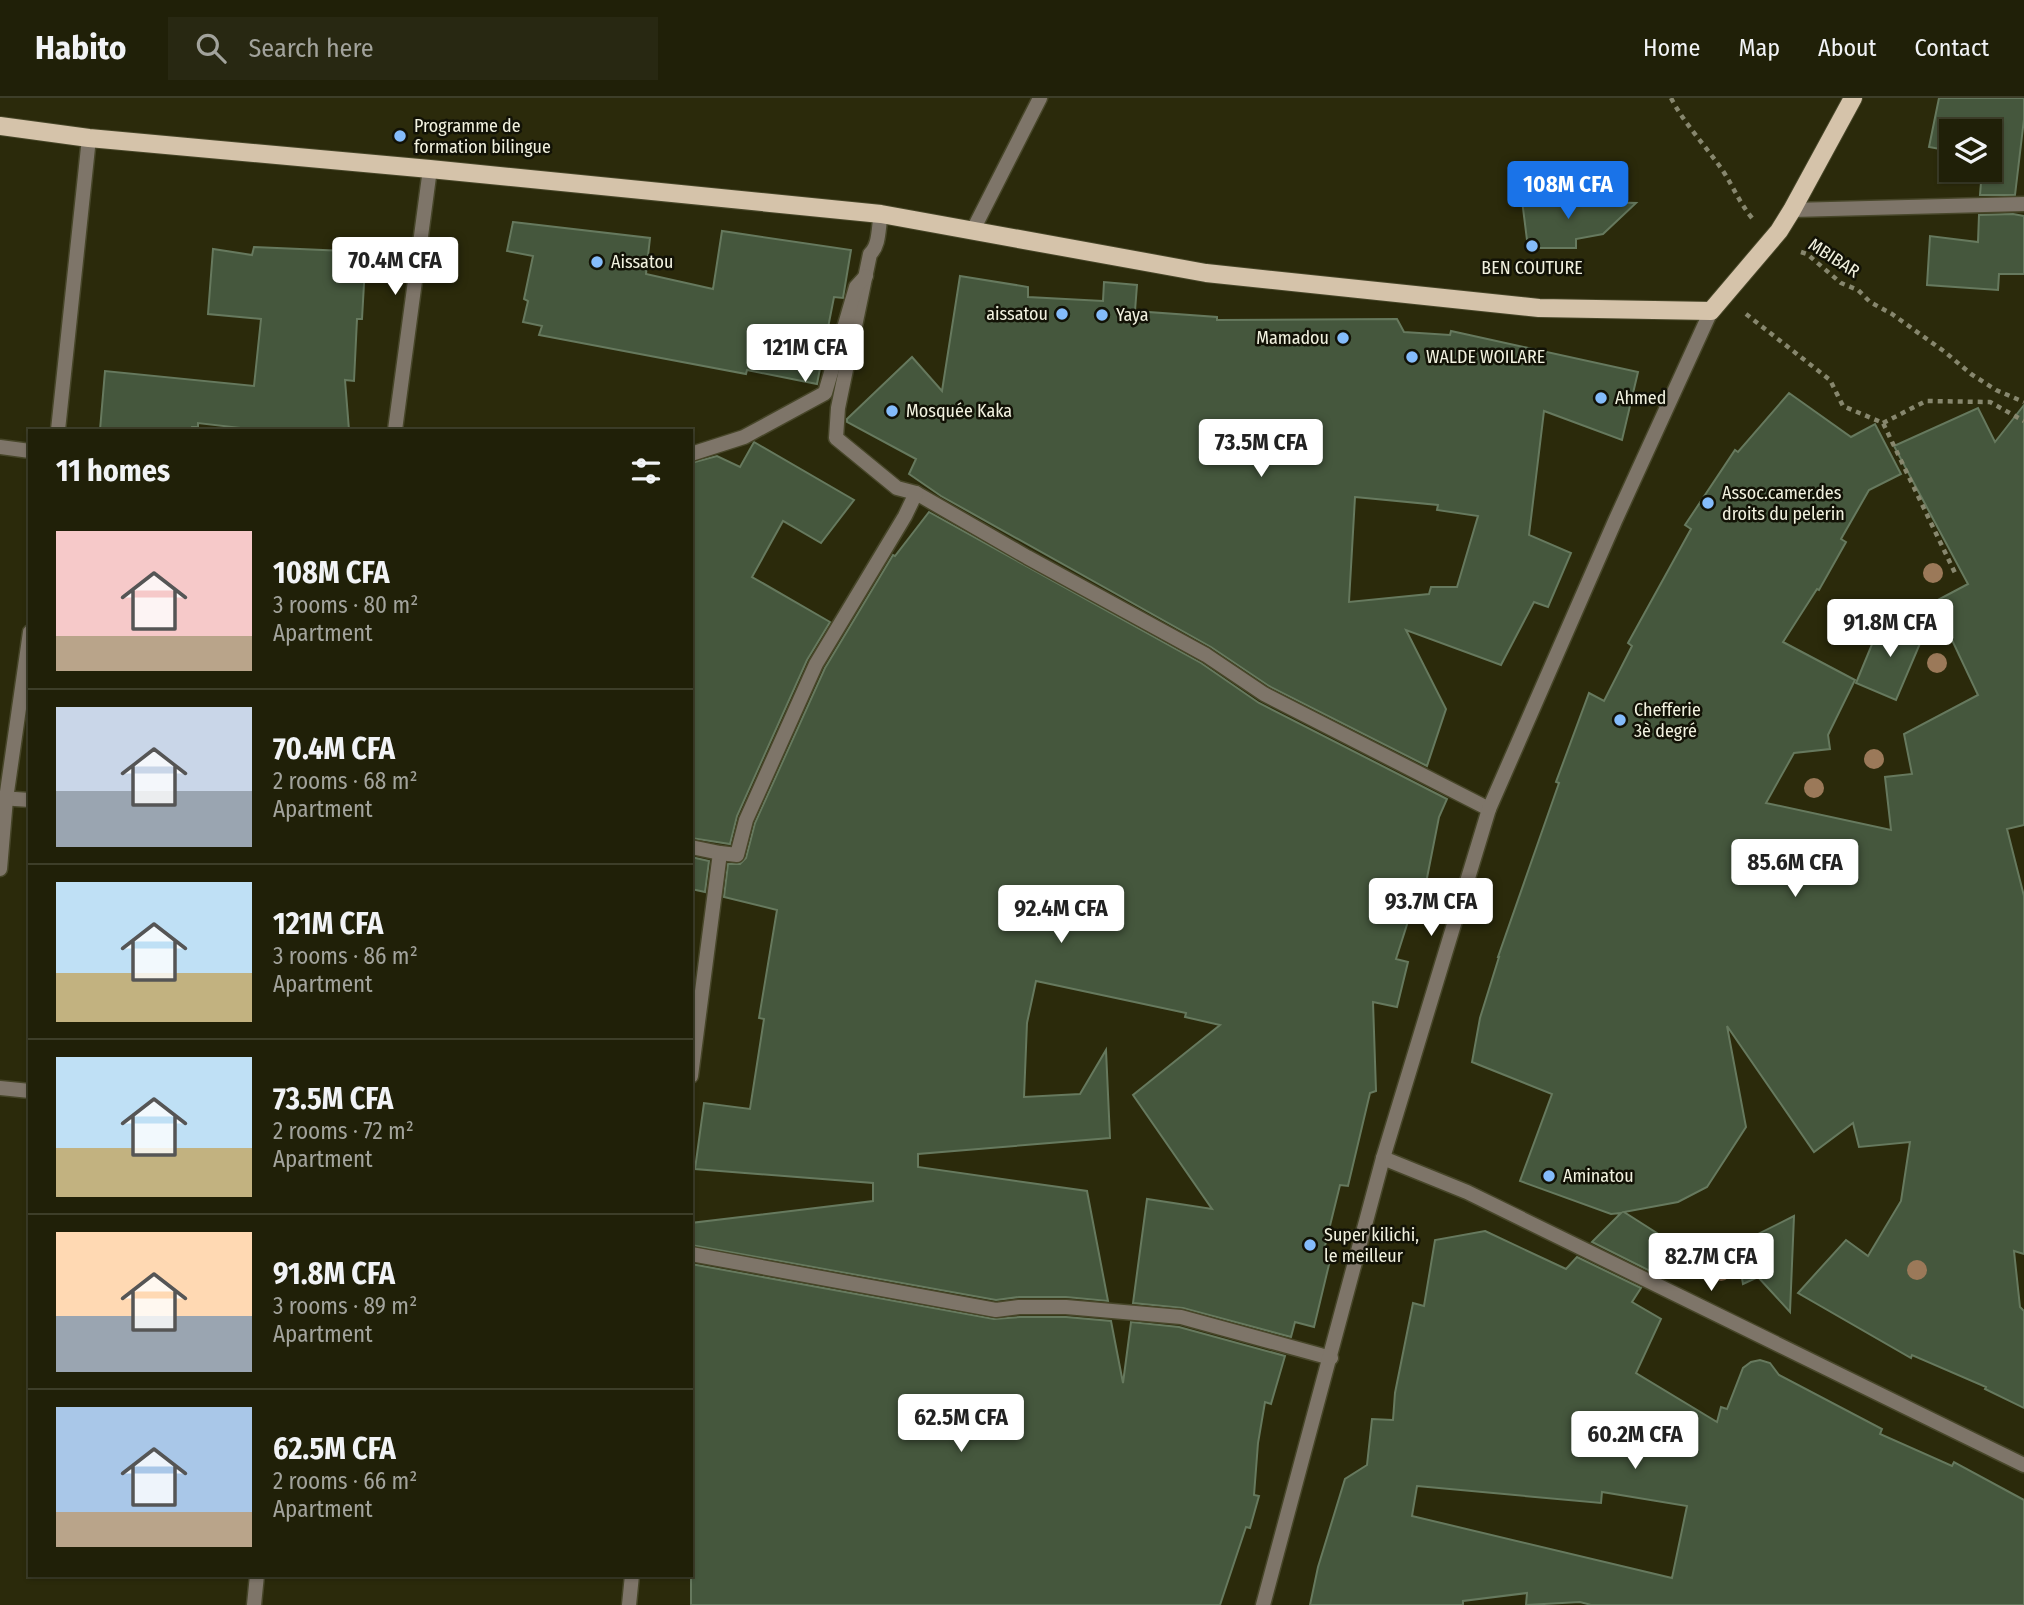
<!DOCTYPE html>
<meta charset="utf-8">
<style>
:root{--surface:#202008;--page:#282812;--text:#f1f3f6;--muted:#a2a39c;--line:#3d3e29;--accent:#1a73e8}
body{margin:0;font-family:"Fira Sans Condensed",sans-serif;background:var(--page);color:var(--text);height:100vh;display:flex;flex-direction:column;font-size:26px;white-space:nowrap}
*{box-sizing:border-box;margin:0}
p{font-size:23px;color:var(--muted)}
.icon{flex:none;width:38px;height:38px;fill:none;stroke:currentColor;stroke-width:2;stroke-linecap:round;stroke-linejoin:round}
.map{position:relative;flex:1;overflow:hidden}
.panel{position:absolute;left:28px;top:331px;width:665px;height:1148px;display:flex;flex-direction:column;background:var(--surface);border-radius:0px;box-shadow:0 2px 5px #0004,0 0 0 2px var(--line)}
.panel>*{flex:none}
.buttons{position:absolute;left:1939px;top:21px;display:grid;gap:14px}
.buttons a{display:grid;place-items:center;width:63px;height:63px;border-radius:0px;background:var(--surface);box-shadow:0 2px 5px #0004,0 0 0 2px var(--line);font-size:35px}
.price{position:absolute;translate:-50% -60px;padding:0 16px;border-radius:7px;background:#fff;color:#222;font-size:23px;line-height:46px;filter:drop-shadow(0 2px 4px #0008)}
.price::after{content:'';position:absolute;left:50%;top:42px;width:21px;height:16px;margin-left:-10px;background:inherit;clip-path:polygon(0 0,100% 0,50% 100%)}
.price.active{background:var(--accent);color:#fff}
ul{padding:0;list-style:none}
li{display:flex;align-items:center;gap:21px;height:175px;padding:0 28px}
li+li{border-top:2px solid var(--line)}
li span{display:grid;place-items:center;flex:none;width:196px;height:140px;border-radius:0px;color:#555}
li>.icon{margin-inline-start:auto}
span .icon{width:84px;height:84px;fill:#fffc;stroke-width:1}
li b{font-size:30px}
h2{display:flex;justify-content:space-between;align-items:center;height:84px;padding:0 28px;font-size:30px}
header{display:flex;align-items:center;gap:42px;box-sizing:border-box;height:98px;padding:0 35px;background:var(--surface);border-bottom:2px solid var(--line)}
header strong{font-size:33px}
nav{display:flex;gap:38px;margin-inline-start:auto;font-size:24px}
.search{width:490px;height:63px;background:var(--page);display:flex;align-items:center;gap:18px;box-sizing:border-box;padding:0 24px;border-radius:0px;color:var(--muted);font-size:26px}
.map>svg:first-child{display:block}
.building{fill:#45573d;stroke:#66795e;stroke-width:2;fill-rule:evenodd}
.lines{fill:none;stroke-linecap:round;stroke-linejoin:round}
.service-casing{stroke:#474629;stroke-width:17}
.minor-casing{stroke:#474629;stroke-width:17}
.tertiary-casing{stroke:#474629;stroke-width:17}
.primary-casing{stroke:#474629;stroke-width:20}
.path{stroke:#87876e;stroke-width:4.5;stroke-dasharray:5 5;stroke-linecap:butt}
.service{stroke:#7e7569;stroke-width:14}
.minor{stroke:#7e7569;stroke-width:14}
.tertiary{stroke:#7e7569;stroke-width:14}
.primary{stroke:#d5c3aa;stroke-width:18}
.tree{fill:#9b7959}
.poi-dot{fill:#84bcfb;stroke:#121206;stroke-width:2.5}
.labels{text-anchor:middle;stroke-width:5;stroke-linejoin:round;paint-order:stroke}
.poi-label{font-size:18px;fill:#f2f2e0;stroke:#121206;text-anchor:start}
.street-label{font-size:18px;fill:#f2f2e0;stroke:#121206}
</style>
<header>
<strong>Habito</strong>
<div class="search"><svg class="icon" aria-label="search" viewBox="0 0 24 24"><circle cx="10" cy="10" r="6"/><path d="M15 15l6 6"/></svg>Search here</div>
<nav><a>Home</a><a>Map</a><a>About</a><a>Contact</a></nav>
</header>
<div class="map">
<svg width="2024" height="1507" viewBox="0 0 2024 1507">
<rect width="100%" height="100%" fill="#2b2a0b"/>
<!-- building -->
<g class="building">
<polygon points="1939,0 2024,0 2024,21 2015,97 1980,97 1982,72 1990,72 1990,33 1951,33 1951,53 1929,49"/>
<polygon points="1522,102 1636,105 1603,136 1576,141 1576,150 1528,150"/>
<polygon points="2013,116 2024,118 2024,176 1999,176 1998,192 1927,187 1930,138 1978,144 1979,117"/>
<polygon points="513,124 650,140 646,176 713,191 722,133 851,152 843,200 834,199 817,286 747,272 746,276 539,237 542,228 523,224 528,203 524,201 533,158 507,153"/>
<polygon points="254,149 345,153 345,167 365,168 362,221 357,221 354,283 345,282 349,332 271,330 270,332 259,332 198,325 198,329 192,329 191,332 100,332 105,273 254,288 261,221 208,216 213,151 252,157"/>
<path d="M960 178 1028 189V199L1103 203 1104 184 1137 187 1135 213 1217 219V222L1397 221 1404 234 1450 237 1451 233 1638 274 1622 342 1544 313 1529 437 1571 455 1548 509 1534 504 1501 567 1406 532 1446 611 1427 668 1269 588 1211 549 941 398 909 376 916 361 847 324V321L912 259 942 293ZM1355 399 1438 407 1437 412 1478 418 1457 489H1431L1429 496 1349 504Z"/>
<polygon points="1789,295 1851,339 1875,326 1901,376 1869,392 1841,441 1846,444 1819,492 1817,491 1783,544 1855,582 1828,637 1830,651 1794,655 1766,705 1891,732 1885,679 1912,676 1904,636 1978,597 1934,504 1968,486 1894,348 1978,310 1995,344 2024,307 2024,727 2007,731 2024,798 2024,1156 2014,1153 2020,1209 2024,1213 2024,1310 1985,1291 1986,1289 1912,1257 1911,1260 1798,1195 1846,1142 1868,1158 1901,1103 1910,1044 1859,1049 1853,1025 1814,1054 1727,928 1746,1029 1707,1089 1678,1104 1624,1114 1671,1144 1652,1174 1592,1144 1621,1115 1611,1116 1520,1083 1552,996 1472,964 1480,920 1499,859 1498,859 1559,685 1556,684 1589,595 1604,603 1632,548 1628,545 1691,431 1685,427 1735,352 1738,354"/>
<polygon points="754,344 854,402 821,445 783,423 752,479 830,524 807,562 737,718 730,746 691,740 691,365 717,358 740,369"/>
<polygon points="929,414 1201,565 1259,605 1447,701 1439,719 1425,790 1419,789 1396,861 1408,864 1397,909 1373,904 1376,993 1370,995 1348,1088 1340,1087 1324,1152 1332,1154 1314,1229 1295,1224 1291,1239 1183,1210 1133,1205 1147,1101 1212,1111 1133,997 1220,927 1185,919 1186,915 1036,883 1027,925 1024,999 1080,996 1106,952 1110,1040 918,1056 918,1069 1087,1093 1108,1203 1066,1199 1019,1199 996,1202 691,1147 691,1125 873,1103 873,1085 695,1071 704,1005 750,1011 764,921 759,920 777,812 724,799 728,766 740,766 746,760 755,725 825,570 893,457 895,458"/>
<polygon points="1887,521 1924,536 1896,602 1856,585 1875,539 1878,541"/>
<polygon points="691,759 709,763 705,794 691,791"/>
<polygon points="1794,1118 1790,1214 1758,1179 1743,1186 1736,1147"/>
<path d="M1485 1133 1566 1171 1577 1159 1641 1190 1632 1204 1661 1221 1636 1275 1717 1324 1721 1309 1727 1311 1743 1270 1751 1264 1760 1262 1770 1265 1779 1277 1882 1331 1880 1336 1952 1368 1954 1364 2024 1402V1507H1591L1580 1504 1526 1507 1527 1495 1463 1503V1507H1310L1318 1469 1345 1381 1367 1367 1372 1321 1393 1322 1395 1295 1413 1205 1424 1208 1435 1142ZM1417 1388 1601 1405 1602 1394 1687 1408 1672 1480 1412 1418Z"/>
<polygon points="691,1166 994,1221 1020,1219 1066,1219 1111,1223 1123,1285 1131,1224 1179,1229 1285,1258 1271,1306 1265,1304 1258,1345 1254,1397 1259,1398 1250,1430 1246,1429 1220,1507 691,1507"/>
</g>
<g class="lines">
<!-- service casing -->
<g class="service-casing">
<g id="service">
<path d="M881 116C878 129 880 147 870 156L838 310 836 340 897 390 916 395 1027 459 1206 557 1264 596 1489 711"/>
<polyline points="691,749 720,755 691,978"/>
<polyline points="720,755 737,757 746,722 816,566 905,418 916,395"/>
<polyline points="691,1156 996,1212 1019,1209 1066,1209 1181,1219 1331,1260"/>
<polyline points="629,1507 632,1477"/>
</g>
</g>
<!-- minor casing -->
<g class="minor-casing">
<g id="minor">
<polyline points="1792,112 2024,106"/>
<polyline points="973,132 1040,0"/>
<polyline points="58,332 89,40"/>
<polyline points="395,332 430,71"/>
<polyline points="0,349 30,353"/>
<polyline points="691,356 744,339 825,295 856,189 866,178"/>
<polyline points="0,700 30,702"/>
<polyline points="0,771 6,701 30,534"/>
<polyline points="0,990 30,993"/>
<polyline points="1383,1060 1467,1094 2024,1367"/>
<polyline points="254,1507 257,1477"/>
</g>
</g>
<!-- tertiary casing -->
<g class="tertiary-casing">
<polyline id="tertiary" points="1263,1507 1383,1060 1489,711 1615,423 1711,213"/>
</g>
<!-- primary casing -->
<g class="primary-casing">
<polyline id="primary" points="0,28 89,40 430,71 881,116 1206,175 1539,210 1711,213 1779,133 1792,112 1853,0"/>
</g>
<!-- path -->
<g class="path">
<path d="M1671 0C1685 27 1706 48 1723 73 1734 90 1739 104 1752 120"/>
<polyline points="1801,154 1807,156 1841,185 1858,192 1870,204 1892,216 1945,254 1971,276 1996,292 2024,304"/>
<polyline points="1746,216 1830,282 1843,308 1883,325 1955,475"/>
<polyline points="1883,325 1926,303 1990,304 2024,323"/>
</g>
<!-- service -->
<use href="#service" class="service"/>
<!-- minor -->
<use href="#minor" class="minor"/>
<!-- tertiary -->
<use href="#tertiary" class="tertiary"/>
<!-- primary -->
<use href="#primary" class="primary"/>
</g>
<!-- trees -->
<g class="tree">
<circle cx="1933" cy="475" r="10"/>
<circle cx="1916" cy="518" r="10"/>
<circle cx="1937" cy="565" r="10"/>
<circle cx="1874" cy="661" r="10"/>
<circle cx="1814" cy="690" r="10"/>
<circle cx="1778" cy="761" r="10"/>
<circle cx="1917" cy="1172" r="10"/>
<circle cx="1721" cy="1173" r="10"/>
</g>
<!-- markers -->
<g class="poi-dot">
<circle cx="400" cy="38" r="7"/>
<circle cx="1532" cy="148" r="7"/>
<circle cx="597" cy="164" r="7"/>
<circle cx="1062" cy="216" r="7"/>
<circle cx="1102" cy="217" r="7"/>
<circle cx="1343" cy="240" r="7"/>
<circle cx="1412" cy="259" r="7"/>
<circle cx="1601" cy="300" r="7"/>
<circle cx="892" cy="313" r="7"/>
<circle cx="1708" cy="405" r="7"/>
<circle cx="1620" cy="622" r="7"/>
<circle cx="1549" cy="1078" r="7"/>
<circle cx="1310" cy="1147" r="7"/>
</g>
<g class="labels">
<!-- poi labels -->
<g class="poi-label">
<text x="414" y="34">Programme de<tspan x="414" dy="21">formation bilingue</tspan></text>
<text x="611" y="170">Aissatou</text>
<text x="1532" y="176" text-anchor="middle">BEN COUTURE</text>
<text x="1048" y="222" text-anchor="end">aissatou</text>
<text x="1116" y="223">Yaya</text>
<text x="1329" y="246" text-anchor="end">Mamadou</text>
<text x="1426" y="265">WALDE WOILARE</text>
<text x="1615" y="306">Ahmed</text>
<text x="906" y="319">Mosquée Kaka</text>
<text x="1722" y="401">Assoc.camer.des<tspan x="1722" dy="21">droits du pelerin</tspan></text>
<text x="1634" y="618">Chefferie<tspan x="1634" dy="21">3è degré</tspan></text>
<text x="1563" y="1084">Aminatou</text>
<text x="1324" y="1143">Super kilichi,<tspan x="1324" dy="21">le meilleur</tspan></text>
</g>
<!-- street labels -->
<g class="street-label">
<text transform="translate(1834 160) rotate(33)" y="6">MBIBAR</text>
</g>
</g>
</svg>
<div class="buttons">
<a><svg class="icon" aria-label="layers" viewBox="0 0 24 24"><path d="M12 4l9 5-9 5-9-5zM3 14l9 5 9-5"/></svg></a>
</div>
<b class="price active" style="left:1568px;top:123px">108M CFA</b>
<b class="price" style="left:395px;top:199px">70.4M CFA</b>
<b class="price" style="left:805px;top:286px">121M CFA</b>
<b class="price" style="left:1261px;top:381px">73.5M CFA</b>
<b class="price" style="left:1890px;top:561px">91.8M CFA</b>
<b class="price" style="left:1795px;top:801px">85.6M CFA</b>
<b class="price" style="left:1431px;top:840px">93.7M CFA</b>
<b class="price" style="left:1061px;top:847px">92.4M CFA</b>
<b class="price" style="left:1711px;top:1195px">82.7M CFA</b>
<b class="price" style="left:961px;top:1356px">62.5M CFA</b>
<b class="price" style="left:1635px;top:1373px">60.2M CFA</b>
<section class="panel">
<h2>11 homes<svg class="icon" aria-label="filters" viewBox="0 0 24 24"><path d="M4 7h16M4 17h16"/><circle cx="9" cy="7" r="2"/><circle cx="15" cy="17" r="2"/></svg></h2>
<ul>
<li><span style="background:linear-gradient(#f6c9c9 75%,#b9a48a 0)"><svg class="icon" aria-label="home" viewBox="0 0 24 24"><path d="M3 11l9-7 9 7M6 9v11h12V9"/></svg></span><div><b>108M CFA</b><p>3 rooms · 80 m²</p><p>Apartment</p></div></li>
<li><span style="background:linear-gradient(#c9d6e8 60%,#9aa5b1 0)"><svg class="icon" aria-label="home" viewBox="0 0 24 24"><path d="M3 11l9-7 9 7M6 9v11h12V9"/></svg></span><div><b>70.4M CFA</b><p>2 rooms · 68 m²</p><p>Apartment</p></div></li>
<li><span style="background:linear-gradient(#bfe0f5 65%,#c2b280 0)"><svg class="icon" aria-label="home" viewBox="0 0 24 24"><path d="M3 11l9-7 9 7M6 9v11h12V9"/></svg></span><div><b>121M CFA</b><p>3 rooms · 86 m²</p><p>Apartment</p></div></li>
<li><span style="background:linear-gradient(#bfe0f5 65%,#c2b280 0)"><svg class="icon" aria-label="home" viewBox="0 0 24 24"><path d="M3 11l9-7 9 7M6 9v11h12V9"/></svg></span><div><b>73.5M CFA</b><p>2 rooms · 72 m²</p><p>Apartment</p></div></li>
<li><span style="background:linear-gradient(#ffd9b3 60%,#9aa5b1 0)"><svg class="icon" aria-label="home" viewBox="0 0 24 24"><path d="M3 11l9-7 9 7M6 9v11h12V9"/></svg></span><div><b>91.8M CFA</b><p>3 rooms · 89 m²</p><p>Apartment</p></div></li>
<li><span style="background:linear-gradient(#a9c7e8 75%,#b9a48a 0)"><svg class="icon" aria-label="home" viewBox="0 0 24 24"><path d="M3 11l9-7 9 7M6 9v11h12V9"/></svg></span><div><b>62.5M CFA</b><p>2 rooms · 66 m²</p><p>Apartment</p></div></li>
</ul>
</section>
</div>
